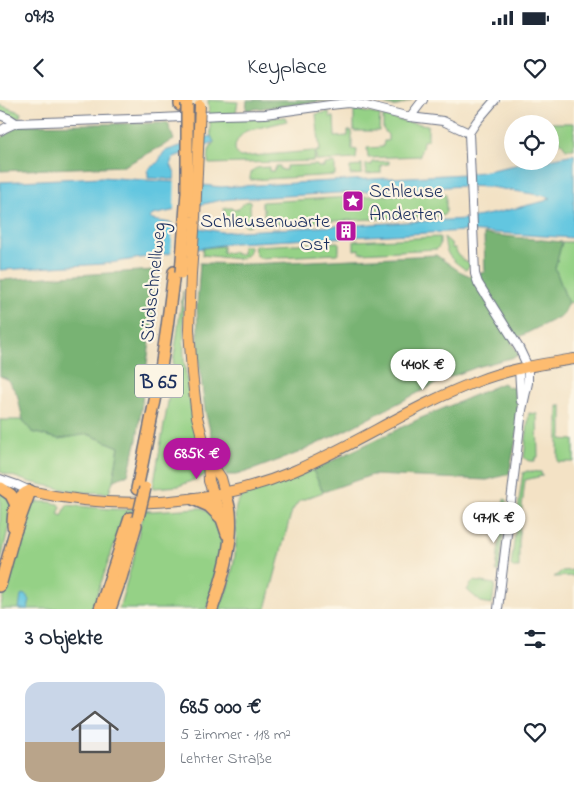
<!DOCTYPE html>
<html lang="de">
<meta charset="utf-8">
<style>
:root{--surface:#fff;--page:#f2f2f3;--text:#1f2937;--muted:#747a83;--accent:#b5179e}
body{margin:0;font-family:"Indie Flower",sans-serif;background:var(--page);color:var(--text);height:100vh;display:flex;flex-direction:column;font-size:19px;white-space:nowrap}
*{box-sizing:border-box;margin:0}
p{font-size:16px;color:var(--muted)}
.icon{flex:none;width:28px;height:28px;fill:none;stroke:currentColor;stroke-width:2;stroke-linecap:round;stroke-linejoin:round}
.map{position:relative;height:509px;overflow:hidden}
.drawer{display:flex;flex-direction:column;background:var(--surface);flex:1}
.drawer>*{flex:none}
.buttons{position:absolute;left:504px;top:15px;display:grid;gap:10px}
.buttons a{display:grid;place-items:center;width:55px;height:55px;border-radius:50%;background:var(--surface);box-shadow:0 5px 20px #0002;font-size:25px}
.price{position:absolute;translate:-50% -42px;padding:0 11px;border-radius:18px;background:#fff;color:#222;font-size:16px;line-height:32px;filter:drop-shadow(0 1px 2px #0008)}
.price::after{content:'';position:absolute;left:50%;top:30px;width:15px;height:11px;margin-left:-8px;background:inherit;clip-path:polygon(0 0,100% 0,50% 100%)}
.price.selected{background:var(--accent);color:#fff}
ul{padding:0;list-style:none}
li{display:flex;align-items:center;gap:15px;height:125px;padding:0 25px}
li span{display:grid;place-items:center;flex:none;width:140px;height:100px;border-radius:15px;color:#555}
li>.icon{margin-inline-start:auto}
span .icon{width:60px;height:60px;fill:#fffc;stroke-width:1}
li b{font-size:21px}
h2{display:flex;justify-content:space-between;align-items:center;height:60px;padding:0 25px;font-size:21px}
.status{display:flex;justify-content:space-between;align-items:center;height:35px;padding:0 25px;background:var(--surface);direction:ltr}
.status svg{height:14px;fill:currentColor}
header{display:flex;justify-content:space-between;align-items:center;height:65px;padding:0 25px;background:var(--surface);font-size:22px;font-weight:600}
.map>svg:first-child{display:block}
.green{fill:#95d186;stroke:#588072}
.forest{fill:#78b373;stroke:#4a7168}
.water{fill:#62c6e0;stroke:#3e7a9f;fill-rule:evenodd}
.pier{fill:#f3e2c5}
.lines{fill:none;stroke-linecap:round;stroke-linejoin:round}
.minor-casing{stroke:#676e82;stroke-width:10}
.major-casing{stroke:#676e82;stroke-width:12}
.highway-casing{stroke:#676e82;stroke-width:14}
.minor{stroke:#fff;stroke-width:8}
.major{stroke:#fdbc6f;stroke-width:10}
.highway{stroke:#fdbc6f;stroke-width:11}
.major-bridge-casing{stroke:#676e82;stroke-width:12;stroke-linecap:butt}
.highway-bridge-casing{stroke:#676e82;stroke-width:14;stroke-linecap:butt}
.major-bridge{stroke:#fdbc6f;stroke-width:10}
.highway-bridge{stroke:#fdbc6f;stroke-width:11}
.labels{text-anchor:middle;stroke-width:4.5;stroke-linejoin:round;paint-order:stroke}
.shield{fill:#fcf5e5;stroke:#5e6a86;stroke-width:1}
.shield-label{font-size:19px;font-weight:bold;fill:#1b2f5e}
.poi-label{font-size:20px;fill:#1b2f5e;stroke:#fcf5e5;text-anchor:start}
.street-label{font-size:20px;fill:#1b2f5e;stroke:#fcf5e5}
</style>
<div class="status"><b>09:13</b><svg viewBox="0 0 49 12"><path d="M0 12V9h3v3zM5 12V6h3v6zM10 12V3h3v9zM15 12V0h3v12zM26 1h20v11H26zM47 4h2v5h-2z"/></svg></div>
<header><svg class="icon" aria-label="back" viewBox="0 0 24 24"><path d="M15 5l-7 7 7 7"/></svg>Keyplace<svg class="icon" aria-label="heart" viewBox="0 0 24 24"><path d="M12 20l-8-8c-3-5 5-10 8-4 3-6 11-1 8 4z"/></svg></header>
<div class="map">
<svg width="574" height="509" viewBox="0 0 574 509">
<rect width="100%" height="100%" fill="#fcf5e5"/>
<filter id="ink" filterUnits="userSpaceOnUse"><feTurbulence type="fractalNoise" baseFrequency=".02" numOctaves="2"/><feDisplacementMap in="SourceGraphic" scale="10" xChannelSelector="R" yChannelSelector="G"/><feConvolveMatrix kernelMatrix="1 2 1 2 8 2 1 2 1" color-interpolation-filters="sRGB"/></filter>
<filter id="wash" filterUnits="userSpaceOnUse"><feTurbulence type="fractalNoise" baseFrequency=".0096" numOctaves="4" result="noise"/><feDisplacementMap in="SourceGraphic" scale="20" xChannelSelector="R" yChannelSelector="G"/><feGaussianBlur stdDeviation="1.12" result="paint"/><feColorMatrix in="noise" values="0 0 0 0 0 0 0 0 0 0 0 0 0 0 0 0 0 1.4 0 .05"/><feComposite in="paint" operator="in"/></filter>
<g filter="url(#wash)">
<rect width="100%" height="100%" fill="#f3e2c5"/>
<!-- green -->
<g class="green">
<path d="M208 0 238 2 235 17C252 20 268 18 285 17L287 21 246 31C237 38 230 49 240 57L313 51 315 53 314 61 210 64 208 63 209 50 214 42 211 36Z"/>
<polygon points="0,5 22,13 19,18 0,14"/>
<polygon points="354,10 380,15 379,31 354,31"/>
<polygon points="329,12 330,17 334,17 335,37 348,36 348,31 352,31 352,49 357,50 356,59 317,61 316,60 316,51 320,51 316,14"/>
<polygon points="383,16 407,22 428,25 428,40 423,41 422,49 421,50 420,56 368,58 367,48 383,47 384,41 388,41 388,35 383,29"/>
<polygon points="553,23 574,23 574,49 566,49 550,27 550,24 548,24"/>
<polygon points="389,61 389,64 381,65 381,73 366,74 366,64 372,65 372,62"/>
<path d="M335 63V75L250 80C250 66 258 68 269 67V71H274V69H276V66H280V69H282V70H286V66L317 65 318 67H324V64Z"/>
<polygon points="360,64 362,64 362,74 350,75 350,67 360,66"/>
<polygon points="442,92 446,95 446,112 443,116 263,124 263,117 264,117 264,108 262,108 262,102"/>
<polygon points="250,101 251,125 246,126 238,118 233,119 233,121 224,121 224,108 232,108 232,110 238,109 245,102"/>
<polygon points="440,137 440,145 437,149 360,153 359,149 354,150 354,141"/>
<path d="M444 137 451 143 452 148H455C458 156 462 160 470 164V166L466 170C451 159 446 157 444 137Z"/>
<polygon points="339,142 339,152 337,154 260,158 256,155 254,146"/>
<polygon points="562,142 574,142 574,202 568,203 555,168"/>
<path d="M223 146V153L234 152 235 154H242V146H250C250 154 245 158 238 159L202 155 203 148Z"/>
<polygon points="183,191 184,260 193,321 206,375 179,386 153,388 167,308"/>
<polygon points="558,306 562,306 562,336 561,336 561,339 574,340 574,362 558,362"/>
<polygon points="529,313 537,314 538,357 535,358 535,361 530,361 524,358"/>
<polygon points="0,320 23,320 32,332 59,339 87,334 119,347 113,381 109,393 76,392 30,382 0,372"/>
<path d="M313 370 323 392 299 401 292 411 289 421 266 509H219C229 488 236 462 236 438 237 426 231 407 241 398 248 392 258 391 266 388 282 382 298 376 313 370Z"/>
<polygon points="527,371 541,372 542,376 525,380 519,434 519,468 513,468 511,465 522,379 523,373"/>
<polygon points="0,392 6,395 11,404 9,425 0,464"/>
<polygon points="504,399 507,400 499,471 496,471"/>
<polygon points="37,402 49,402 59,404 61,407 58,414 62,416 67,405 110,409 153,411 199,408 202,408 216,417 221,430 221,447 219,460 207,509 119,509 134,457 140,426 143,418 124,418 124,422 114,445 92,509 0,509 23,423 30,407"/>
<polygon points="574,470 574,476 554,477 562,471"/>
<polygon points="473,481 495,484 492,504 481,502 467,490"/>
</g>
<!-- forest -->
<g class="forest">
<polygon points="247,0 334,0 246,10"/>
<path d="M377 0 394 1 412 0C395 8 393 9 377 0Z"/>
<polygon points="168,23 174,40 124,66 0,71 0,39 19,25"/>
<polygon points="484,134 562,142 555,168 568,203 563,215 511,241 517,252 518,256 477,267 445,279 348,329 298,353 252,370 236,375 226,375 218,363 214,346 205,310 199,261 197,206 200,163 249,164 436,155 459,171 470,176 485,172"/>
<polygon points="155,170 153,218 137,340 128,374 113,381 119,347 88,334 59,339 32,332 23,320 17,294 7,279 0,276 0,180"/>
<polygon points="503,283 508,287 514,288 520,319 509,374 487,380 372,375 323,392 313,370 421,318"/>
</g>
<!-- water -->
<g class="water">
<path d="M211 36 214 42 174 57 171 61V65L175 73 174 80 170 79 169 80 166 79 148 78V72H147C149 67 152 67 156 64 160 61 161 55 165 51Z"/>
<path d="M574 54V138L466 131 233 143 104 164 0 170V82L101 77 174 82 221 87 464 74 481 72 536 61H550V59ZM464 86 490 87 545 96 551 98 545 101 496 113 466 119 222 132 153 120 149 118 153 115 222 100 231 99Z"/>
<polygon points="22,494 27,496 30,500 28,509 19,509 21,496"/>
</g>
<!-- pier -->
<g class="pier">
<polygon points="175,68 177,73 176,79 191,81 190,109 174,113"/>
<polygon points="173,121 190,124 188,153 171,156"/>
</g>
</g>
<g filter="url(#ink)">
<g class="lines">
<!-- minor casing -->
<g class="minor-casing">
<g id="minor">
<polyline points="0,15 10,19 16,23"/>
<polyline points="410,17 423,0"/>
<polyline points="0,31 5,28 16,23 161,18 222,15 265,14 330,5 349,3 362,5 410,17 443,21 469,33"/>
<polyline points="469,33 475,174 478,183 519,248 528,267 528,283 522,310 498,509"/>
<polyline points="469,33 477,21 495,0"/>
<polyline points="519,269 521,301"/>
<polyline points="0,379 17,385 30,391"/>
</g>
</g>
<!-- major casing -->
<g class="major-casing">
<g id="major">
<polyline points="191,174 189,229 192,273 197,317 208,359 209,381 214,395"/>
<polyline points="209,360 221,378 225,393"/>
<path d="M30 391C117 411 211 406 294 371 357 344 414 305 478 281 509 269 542 264 574 259"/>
</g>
</g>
<!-- highway casing -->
<g class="highway-casing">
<g id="highway">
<polyline points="180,0 180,5"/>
<polyline points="1,388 11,395 16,405"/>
<polyline points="137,389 159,281 167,227 174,172"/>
<polyline points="214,395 227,434"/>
<polyline points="193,399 209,406 220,417"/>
<path d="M13 426C13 411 15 396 30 391"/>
<polyline points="0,486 14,435 30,391"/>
<polyline points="100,509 130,418"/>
<polyline points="110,509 121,478 136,425"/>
<path d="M212 509C223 478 233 445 230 412 229 405 227 399 225 393"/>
</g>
</g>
<!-- minor -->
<use href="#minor" class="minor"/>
<!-- major -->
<use href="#major" class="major"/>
<!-- highway -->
<use href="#highway" class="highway"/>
<!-- major-bridge casing -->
<g class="major-bridge-casing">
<polyline id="major-bridge" points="191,174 195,117 200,5"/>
</g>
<!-- highway-bridge casing -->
<g class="highway-bridge-casing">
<g id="highway-bridge">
<polyline points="181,173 187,92 187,4"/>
<polyline points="138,418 145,388"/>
</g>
</g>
<!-- major-bridge -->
<use href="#major-bridge" class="major-bridge"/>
<!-- highway-bridge -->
<use href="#highway-bridge" class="highway-bridge"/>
</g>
</g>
<!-- icons -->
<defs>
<g id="sight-square" transform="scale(1.125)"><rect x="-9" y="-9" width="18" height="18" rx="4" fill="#b5179e" stroke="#fcf5e5"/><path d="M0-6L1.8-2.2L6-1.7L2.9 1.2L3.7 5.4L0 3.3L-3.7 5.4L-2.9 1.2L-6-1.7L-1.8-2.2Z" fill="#fff"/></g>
<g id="building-square" transform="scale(1.125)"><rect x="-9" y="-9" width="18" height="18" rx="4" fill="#b5179e" stroke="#fcf5e5"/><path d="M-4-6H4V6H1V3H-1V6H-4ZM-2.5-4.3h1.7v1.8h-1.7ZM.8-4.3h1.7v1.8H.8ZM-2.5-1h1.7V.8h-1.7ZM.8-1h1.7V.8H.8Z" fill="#fff"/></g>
</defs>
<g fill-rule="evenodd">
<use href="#sight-square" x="353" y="101"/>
<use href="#building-square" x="346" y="131"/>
</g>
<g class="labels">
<!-- shield labels -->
<rect class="shield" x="135" y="264.5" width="48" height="33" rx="4"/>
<g class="shield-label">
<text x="159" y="288">B 65</text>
</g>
<!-- poi labels -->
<g class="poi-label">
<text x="369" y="97">Schleuse<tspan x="369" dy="23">Anderten</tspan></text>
<text x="330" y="127" text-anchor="end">Schleusenwarte<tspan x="330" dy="23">Ost</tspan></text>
</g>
<!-- street labels -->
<g class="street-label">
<text transform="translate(152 182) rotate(-84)" y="7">Südschnellweg</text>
</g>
</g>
</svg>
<div class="buttons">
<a><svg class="icon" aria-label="locate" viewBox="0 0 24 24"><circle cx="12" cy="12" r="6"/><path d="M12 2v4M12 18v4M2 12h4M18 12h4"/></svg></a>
</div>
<b class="price" style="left:423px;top:291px">440K €</b>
<b class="price selected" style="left:197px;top:380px">685K €</b>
<b class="price" style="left:494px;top:444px">471K €</b>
</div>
<section class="drawer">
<h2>3 Objekte<svg class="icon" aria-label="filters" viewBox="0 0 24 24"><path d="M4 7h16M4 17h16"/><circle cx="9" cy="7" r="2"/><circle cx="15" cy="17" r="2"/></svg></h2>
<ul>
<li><span style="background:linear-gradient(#c9d6e8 60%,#b9a48a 0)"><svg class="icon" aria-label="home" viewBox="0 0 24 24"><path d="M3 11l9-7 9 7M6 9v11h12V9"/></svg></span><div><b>685 000 €</b><p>5 Zimmer · 118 m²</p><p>Lehrter Straße</p></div><svg class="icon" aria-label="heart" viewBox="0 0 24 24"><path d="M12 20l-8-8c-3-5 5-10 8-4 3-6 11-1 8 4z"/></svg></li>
</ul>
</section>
